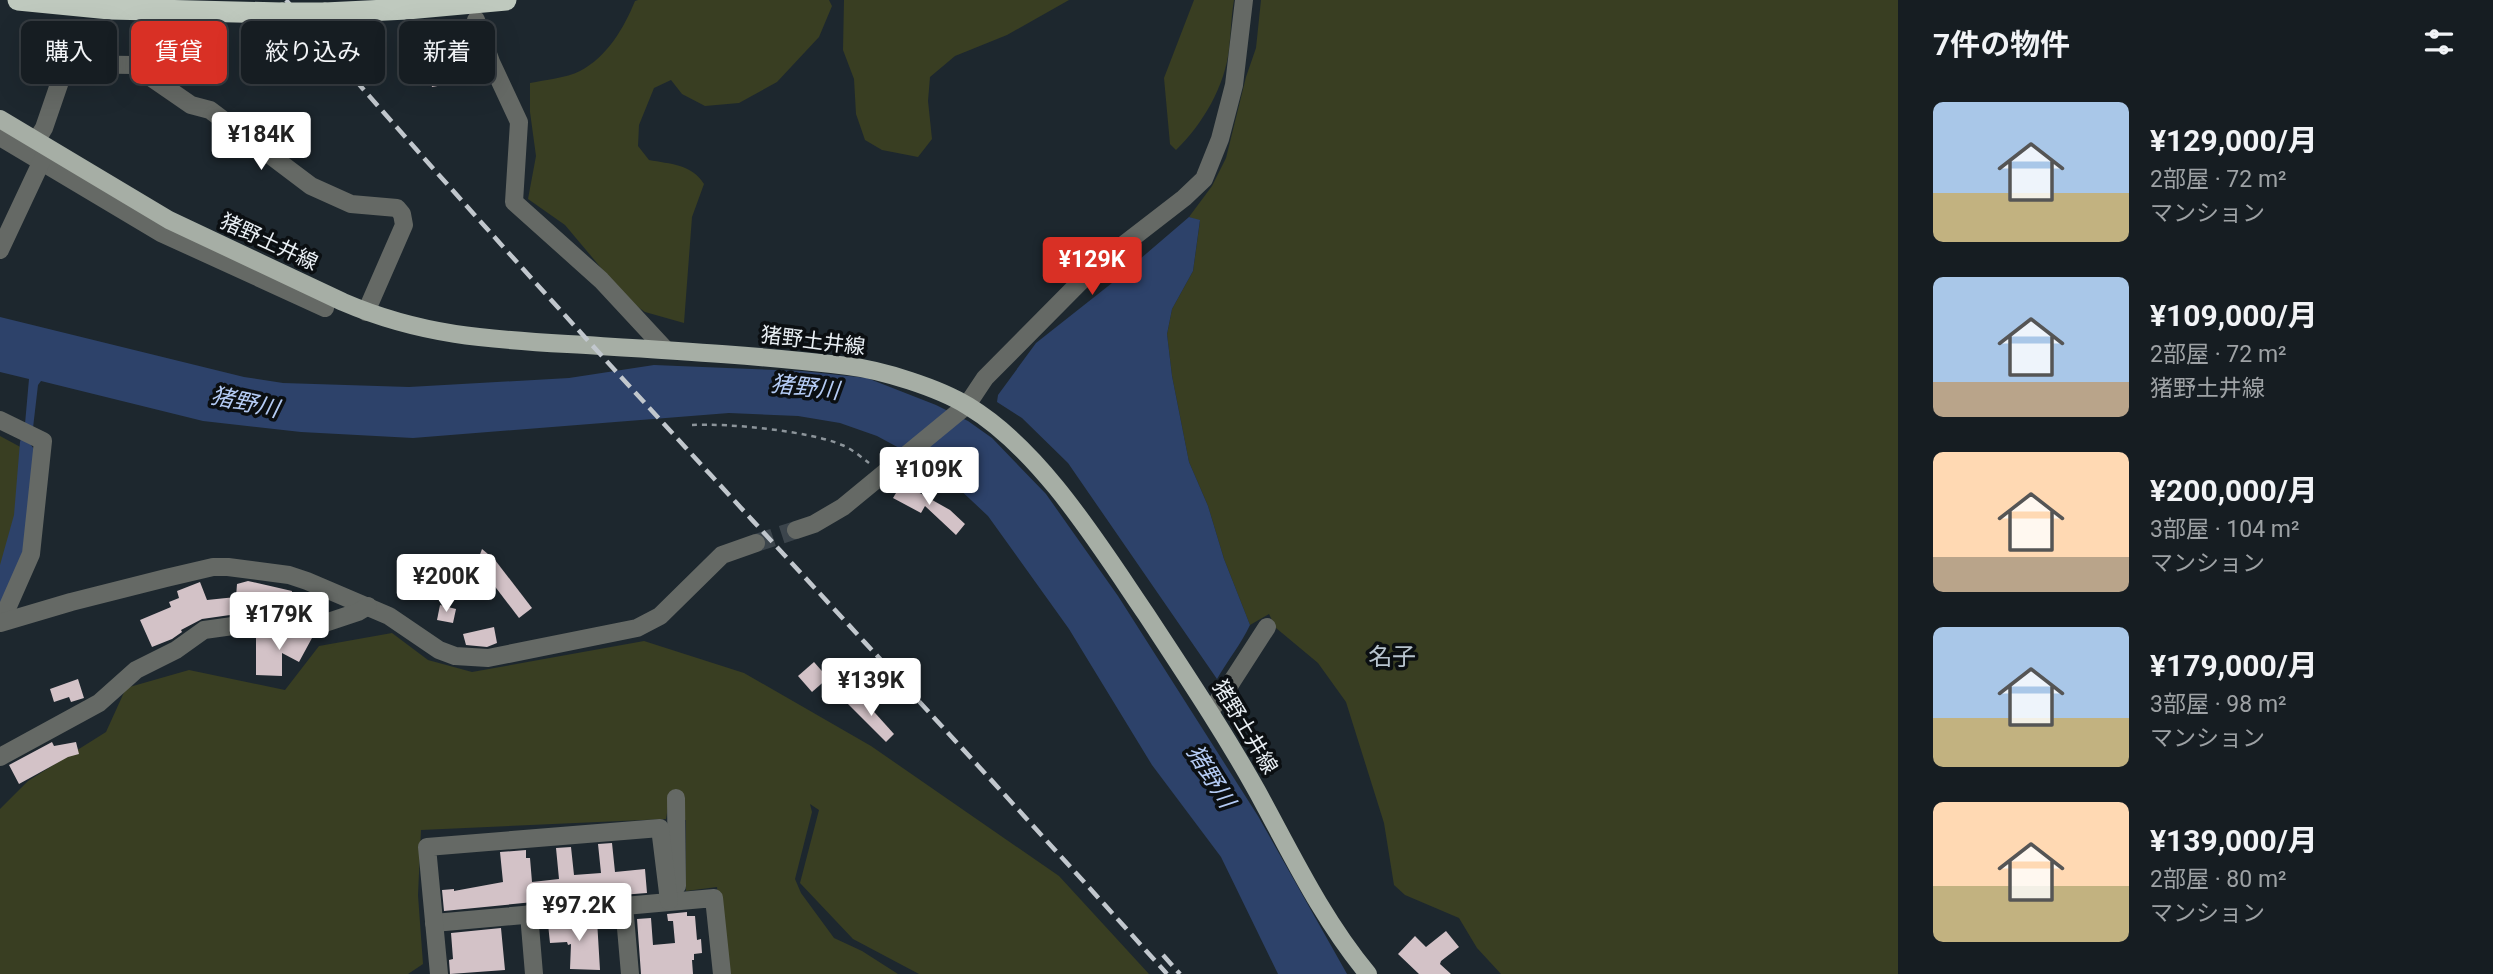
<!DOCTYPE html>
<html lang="ja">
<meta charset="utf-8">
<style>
:root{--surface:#161d22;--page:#232a2f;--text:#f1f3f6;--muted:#9ea2a5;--line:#353b40;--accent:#d93025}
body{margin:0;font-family:Roboto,"Noto Sans JP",sans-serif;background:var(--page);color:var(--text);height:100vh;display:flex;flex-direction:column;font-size:26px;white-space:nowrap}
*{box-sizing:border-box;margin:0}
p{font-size:23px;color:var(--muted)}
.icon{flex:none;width:38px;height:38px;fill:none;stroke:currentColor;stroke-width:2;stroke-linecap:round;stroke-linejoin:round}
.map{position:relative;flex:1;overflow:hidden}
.drawer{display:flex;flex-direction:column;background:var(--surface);width:595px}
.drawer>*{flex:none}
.banner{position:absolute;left:21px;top:21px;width:665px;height:63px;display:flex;gap:14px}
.price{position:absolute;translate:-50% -60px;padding:0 16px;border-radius:7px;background:#fff;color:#222;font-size:23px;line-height:46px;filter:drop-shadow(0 2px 4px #0008)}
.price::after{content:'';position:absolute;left:50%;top:42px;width:21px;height:16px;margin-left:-10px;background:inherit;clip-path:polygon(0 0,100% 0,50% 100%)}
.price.selected{background:var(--accent);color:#fff}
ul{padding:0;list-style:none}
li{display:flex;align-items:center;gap:21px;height:175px;padding:0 35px}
li span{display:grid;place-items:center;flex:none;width:196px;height:140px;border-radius:10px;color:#555}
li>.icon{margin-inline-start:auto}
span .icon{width:84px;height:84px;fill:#fffc;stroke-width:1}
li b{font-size:30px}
h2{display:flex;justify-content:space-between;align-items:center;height:84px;padding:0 35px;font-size:30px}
.tag{padding:0 24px;border-radius:10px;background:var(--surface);box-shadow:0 7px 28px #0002,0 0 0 2px var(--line);font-size:24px;line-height:63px}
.tag.selected{background:var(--accent);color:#fff}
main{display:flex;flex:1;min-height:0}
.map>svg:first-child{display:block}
.green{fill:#393e22}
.water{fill:#2d426a}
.building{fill:#d3c2c7}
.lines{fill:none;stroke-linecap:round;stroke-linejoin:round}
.minor-tunnel{stroke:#3c454c;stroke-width:18;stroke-dasharray:18 9;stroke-linecap:butt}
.path{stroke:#8c949a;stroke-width:2.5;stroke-dasharray:5 5;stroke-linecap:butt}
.minor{stroke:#656965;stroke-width:18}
.major{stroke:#a6aea5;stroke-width:18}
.highway{stroke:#bfc9be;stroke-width:21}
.rail{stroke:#c1c7cd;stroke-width:4.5;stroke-dasharray:14 7;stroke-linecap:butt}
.highway-bridge{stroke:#bfc9be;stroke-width:21}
.labels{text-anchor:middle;stroke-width:7;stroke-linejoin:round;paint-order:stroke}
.street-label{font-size:21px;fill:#e9eff4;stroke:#0b0f12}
.water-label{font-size:23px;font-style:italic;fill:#b5ccf5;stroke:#0b0f12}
.quarter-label{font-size:24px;fill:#b7c3cd;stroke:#0b0f12}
</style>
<main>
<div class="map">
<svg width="1898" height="974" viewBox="0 0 1898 974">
<rect width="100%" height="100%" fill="#1d272e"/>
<!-- green -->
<g class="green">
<path d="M638 0H829L832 6 819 37 777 82 739 103 705 106 682 94 671 80 654 88 639 125 638 146 649 160C670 164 692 164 704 184L692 217 684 323 645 312 628 300 565 225 528 199 536 156 530 112V83C545 80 566 78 580 71 607 57 624 28 635 1Z"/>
<polygon points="844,0 1069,0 1007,35 955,56 930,77 928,101 932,139 918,157 882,150 865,140 856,114 854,79 843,50"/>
<path d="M1194 0H1234C1231 17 1231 33 1229 49 1225 86 1203 124 1176 150L1170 144 1164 78Z"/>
<polygon points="1261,0 1898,0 1898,974 1501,974 1477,948 1459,918 1405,895 1394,885 1384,823 1346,702 1318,663 1276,628 1269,614 1250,625 1224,559 1208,506 1189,462 1172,376 1167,334 1172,309 1193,271 1200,221 1189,217 1212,186 1226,158 1246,77 1256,48"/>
<polygon points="0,436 26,450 29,460 0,583"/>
<polygon points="392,633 428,660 472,672 644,641 744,673 871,746 1059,876 1149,974 919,974 853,939 800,883 819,810 810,804 812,812 795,879 801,893 834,938 862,951 898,974 727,974 717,887 686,891 686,820 670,821 668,807 666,819 421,830 418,895 423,964 408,974 0,974 0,809 28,781 106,732 126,688 189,670 285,690 319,646"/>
</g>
<!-- water -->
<g class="water">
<path d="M1189 217 1200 220 1193 271 1172 309 1167 334 1172 376 1189 462 1208 506 1224 559 1250 625C1241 644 1228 660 1217 679L1068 463 1022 418 997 402 998 395 1036 343 1112 283Z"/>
<polygon points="0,317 244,377 283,383 409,387 569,378 654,365 802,371 867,378 936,405 968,421 992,438 1046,494 1118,596 1258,816 1347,974 1278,974 1221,857 1152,765 1069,629 988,516 938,469 877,436 840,423 798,416 729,413 413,438 301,432 203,421 41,381 38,385 31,445 36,452 23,556 0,605 0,565 14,515 20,442 25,424 29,379 0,372"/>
</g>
<!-- building -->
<g class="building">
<polygon points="450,47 453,62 459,60 461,72 457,72 459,82 432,87 425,52"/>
<polygon points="902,483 950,510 965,524 956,535 925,506 921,513 893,498"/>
<polygon points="482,549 495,560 532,608 519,618 477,563"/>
<polygon points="248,581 292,591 291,608 262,605 237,614 202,619 181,630 182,632 172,639 152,647 140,620 171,607 169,602 179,598 177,591 200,582 207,600 236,597 237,584"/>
<polygon points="440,605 456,609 453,623 437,620"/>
<polygon points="494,627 497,643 487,647 466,645 463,634"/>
<polygon points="294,632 304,633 312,638 299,662 282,653 282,676 256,675 256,637 290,638"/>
<polygon points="814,662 828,678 812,692 798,676"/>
<polygon points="78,679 84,698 71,702 69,697 54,702 50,689"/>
<polygon points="858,694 894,734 886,742 847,703"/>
<polygon points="52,742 54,746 76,742 79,754 68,757 19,784 9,765"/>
<polygon points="612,843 615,872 645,869 647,893 581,898 576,898 575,890 553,892 554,900 444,911 442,890 454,889 454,891 503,882 500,852 526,850 526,858 530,858 532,882 559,879 556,848 571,847 574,875 601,873 598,844"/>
<polygon points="687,912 687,916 695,916 697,940 701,939 702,953 694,954 694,960 692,960 693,974 641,974 637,919 651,918 653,945 675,943 673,921 668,921 667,914"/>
<polygon points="597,920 600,970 570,969 571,944 568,945 567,942 550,943 548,924"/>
<polygon points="501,928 505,970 450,974 449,960 453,959 451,933"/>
<polygon points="1446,931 1459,947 1441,961 1440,964 1451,974 1419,974 1398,954 1415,936 1426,947"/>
</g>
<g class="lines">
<!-- minor-tunnel -->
<polyline class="minor-tunnel" points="756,543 796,530"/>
<!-- path -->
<path class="path" d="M692 425C728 423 810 431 842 445 852 449 861 457 869 463"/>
<!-- minor -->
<g class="minor">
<polyline points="476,20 491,62 519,122 514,202 601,280 666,350"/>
<polyline points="66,64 133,65 191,105 210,110 311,186 351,204 397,208 402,214 404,225 366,312"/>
<polyline points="0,137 161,233 325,308"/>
<polyline points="36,141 44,128 66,64 63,32"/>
<polyline points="0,250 46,152"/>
<polyline points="0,420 43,441 31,554 1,622"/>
<polyline points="796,530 814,524 843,507 967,405 985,378 1096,266 1184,198 1204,179 1220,139 1234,85 1244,0"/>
<polyline points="0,623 71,602 166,578 213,567 228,567 289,575 307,581 389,616 439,650 455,656 488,658 637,628 660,616 722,555 756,543"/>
<polyline points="1210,711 1227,689 1267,627"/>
<polyline points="0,757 99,703 136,670 176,650 204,630 240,625 265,616 322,624 358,612 368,606"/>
<polyline points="676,798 677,886"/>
<polyline points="624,905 630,974"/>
<polyline points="529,914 534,974"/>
<polyline points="434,923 714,898 722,974"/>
<polyline points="439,974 427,847 660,828 669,901"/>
</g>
<!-- major -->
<path class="major" d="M0 119 169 220 343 302C431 340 507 340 600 346 682 351 765 356 848 366 882 370 939 388 968 406 1041 450 1099 545 1146 614 1184 672 1223 730 1257 791 1291 853 1322 919 1368 974"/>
<!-- highway -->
<g class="highway">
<polyline points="18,0 110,9 282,13"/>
<polyline points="325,13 407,9 506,0"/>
</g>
<!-- rail -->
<g class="rail">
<path d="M286 0C571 332 875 648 1167 974"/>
<polyline points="1163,955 1180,974"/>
</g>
<!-- highway-bridge -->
<polyline class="highway-bridge" points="282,13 325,13"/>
</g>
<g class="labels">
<!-- street labels -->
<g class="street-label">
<text transform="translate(269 242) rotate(25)" y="7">猪野土井線</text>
<text transform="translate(813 341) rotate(7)" y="7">猪野土井線</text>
<text transform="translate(1245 727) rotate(59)" y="7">猪野土井線</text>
</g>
<!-- water labels -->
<g class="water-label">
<text transform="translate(805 387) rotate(6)" y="8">猪野川</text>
<text transform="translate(245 402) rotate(12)" y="8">猪野川</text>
<text transform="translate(1211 776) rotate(58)" y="8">猪野川</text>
</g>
<!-- quarter labels -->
<g class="quarter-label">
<text x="1392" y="665">名子</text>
</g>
</g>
</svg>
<b class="price" style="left:261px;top:172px">¥184K</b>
<b class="price selected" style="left:1092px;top:297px">¥129K</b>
<b class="price" style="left:929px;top:507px">¥109K</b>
<b class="price" style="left:446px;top:614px">¥200K</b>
<b class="price" style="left:279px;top:652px">¥179K</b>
<b class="price" style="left:871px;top:718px">¥139K</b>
<b class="price" style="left:579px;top:943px">¥97.2K</b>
<div class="banner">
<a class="tag">購入</a>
<a class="tag selected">賃貸</a>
<a class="tag">絞り込み</a>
<a class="tag">新着</a>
</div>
</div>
<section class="drawer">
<h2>7件の物件<svg class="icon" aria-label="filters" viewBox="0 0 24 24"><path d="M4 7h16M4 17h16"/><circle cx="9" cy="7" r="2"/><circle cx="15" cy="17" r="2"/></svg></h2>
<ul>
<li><span style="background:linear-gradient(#a9c7e8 65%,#c2b280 0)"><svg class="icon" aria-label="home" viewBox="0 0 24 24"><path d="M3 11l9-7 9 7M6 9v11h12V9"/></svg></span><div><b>¥129,000/月</b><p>2部屋 · 72 m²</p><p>マンション</p></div></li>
<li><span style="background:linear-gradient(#a9c7e8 75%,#b9a48a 0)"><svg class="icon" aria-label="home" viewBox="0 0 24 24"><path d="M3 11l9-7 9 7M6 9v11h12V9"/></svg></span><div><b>¥109,000/月</b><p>2部屋 · 72 m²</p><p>猪野土井線</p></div></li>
<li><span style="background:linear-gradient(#ffd9b3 75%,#b9a48a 0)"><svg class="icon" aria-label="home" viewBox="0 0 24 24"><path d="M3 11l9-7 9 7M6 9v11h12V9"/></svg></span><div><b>¥200,000/月</b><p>3部屋 · 104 m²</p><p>マンション</p></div></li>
<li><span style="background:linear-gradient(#a9c7e8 65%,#c2b280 0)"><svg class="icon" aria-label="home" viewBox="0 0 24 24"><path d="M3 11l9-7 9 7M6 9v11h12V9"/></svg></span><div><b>¥179,000/月</b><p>3部屋 · 98 m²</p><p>マンション</p></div></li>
<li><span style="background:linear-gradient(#ffd9b3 60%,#c2b280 0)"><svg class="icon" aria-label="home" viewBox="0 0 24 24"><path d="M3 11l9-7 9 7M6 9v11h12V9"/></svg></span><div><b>¥139,000/月</b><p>2部屋 · 80 m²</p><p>マンション</p></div></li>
</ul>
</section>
</main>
